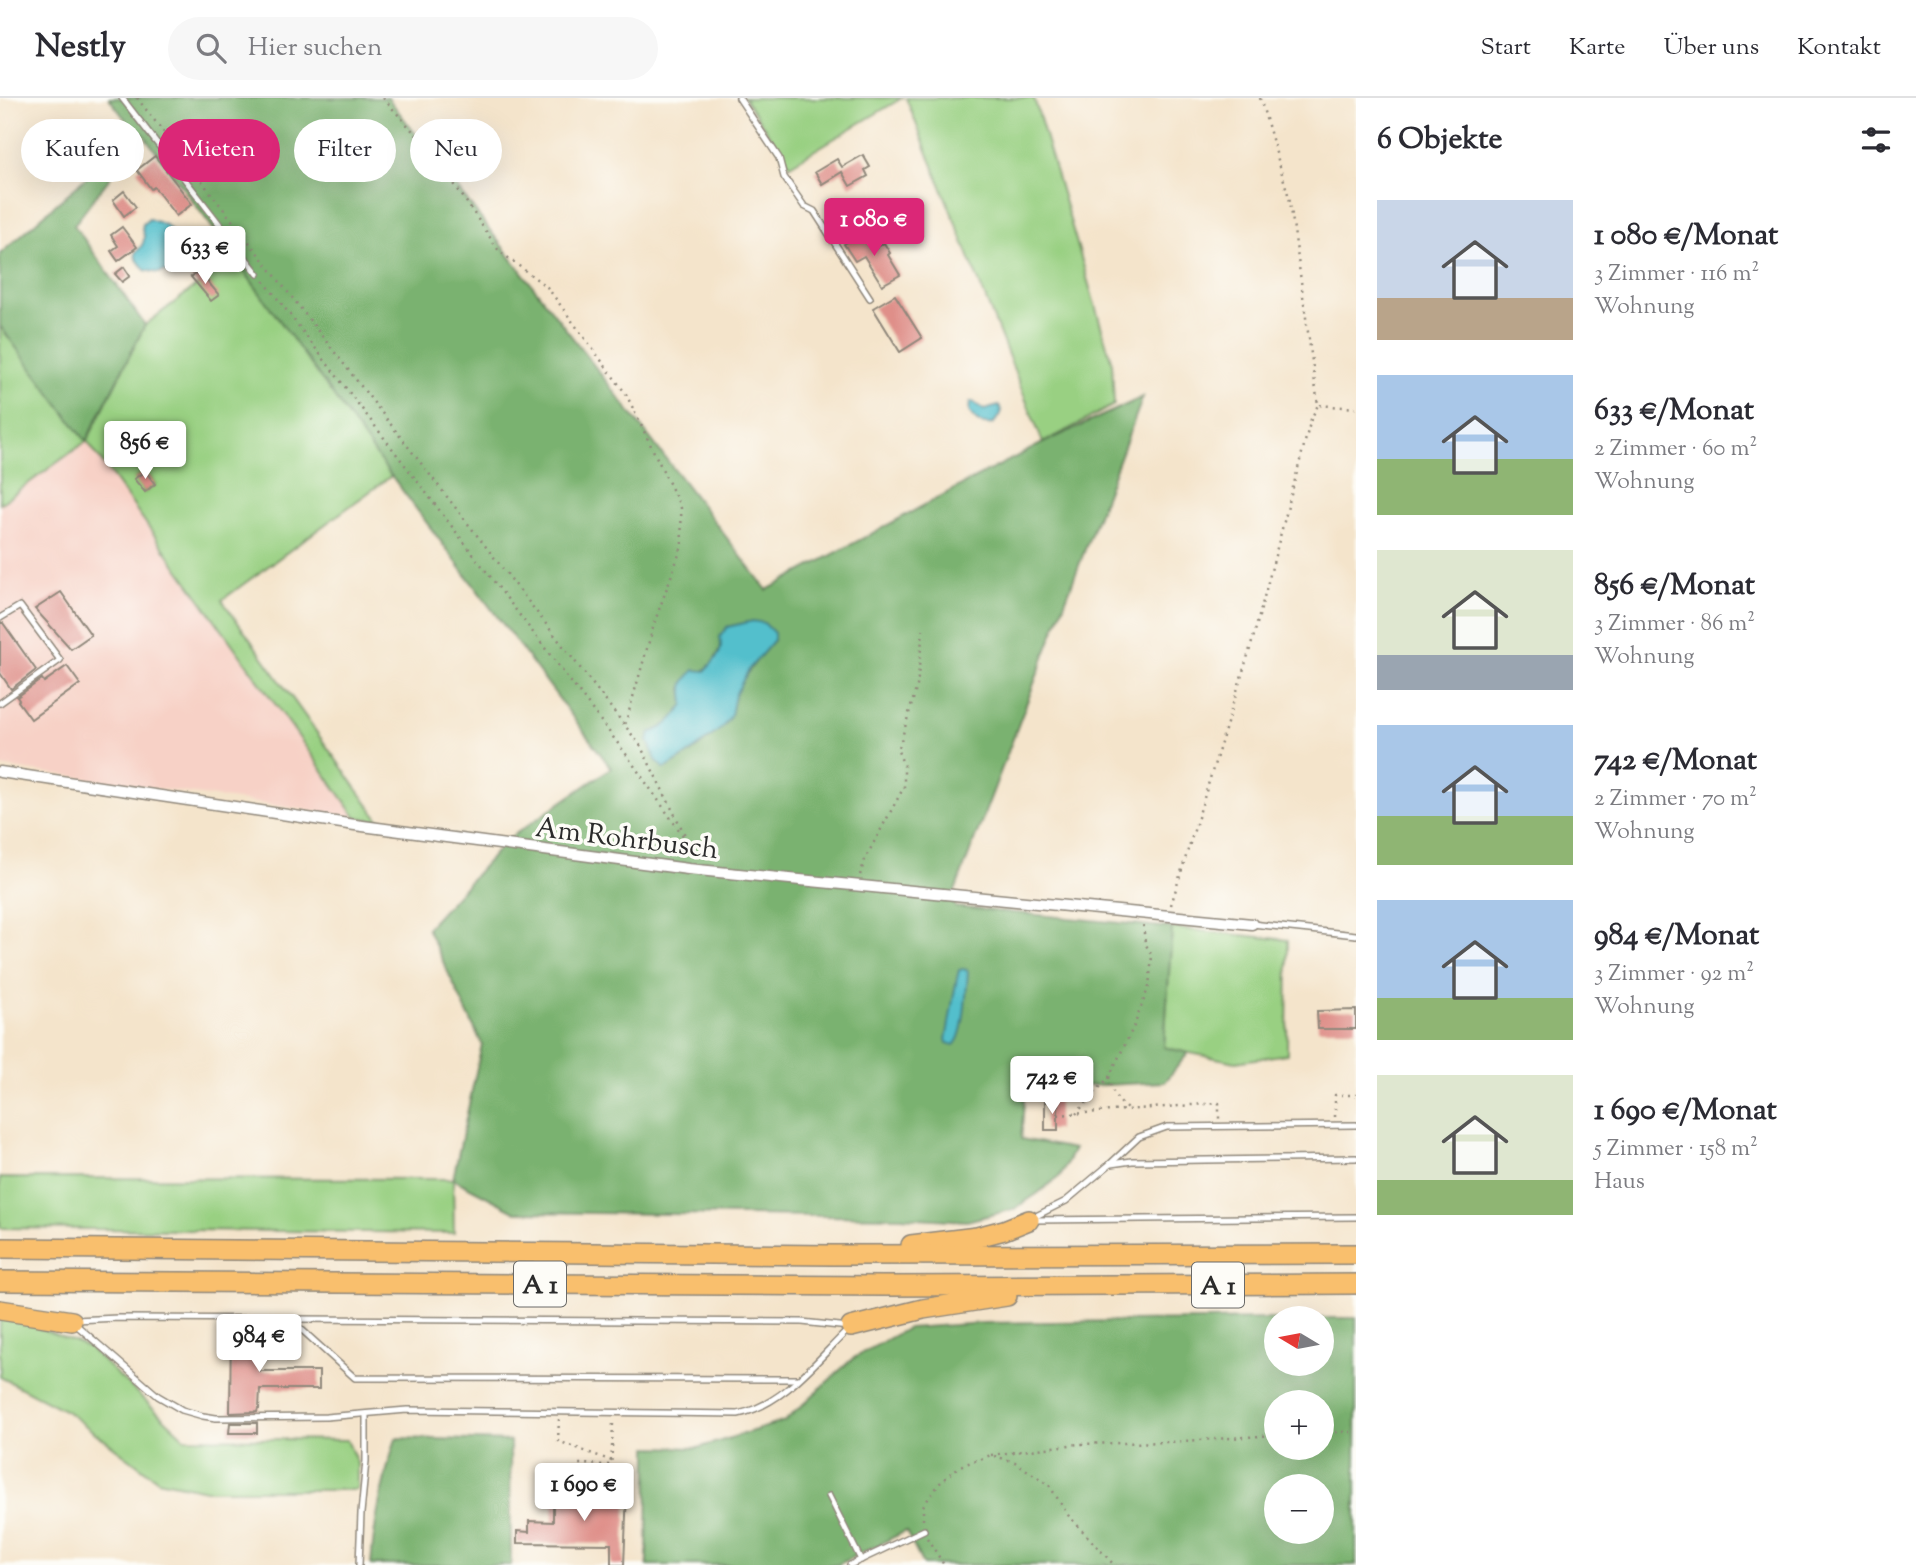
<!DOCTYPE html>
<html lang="de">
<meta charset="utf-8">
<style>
:root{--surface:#fff;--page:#f7f7f7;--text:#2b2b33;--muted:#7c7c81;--line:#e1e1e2;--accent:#db2777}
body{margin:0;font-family:"Sorts Mill Goudy",serif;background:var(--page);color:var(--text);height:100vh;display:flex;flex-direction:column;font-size:26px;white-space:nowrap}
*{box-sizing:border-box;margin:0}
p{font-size:23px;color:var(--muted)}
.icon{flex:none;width:38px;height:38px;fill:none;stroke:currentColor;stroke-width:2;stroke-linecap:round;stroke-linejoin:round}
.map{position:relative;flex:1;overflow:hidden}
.side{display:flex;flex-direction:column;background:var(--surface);width:560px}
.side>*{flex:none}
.guide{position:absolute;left:21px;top:21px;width:665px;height:63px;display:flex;gap:14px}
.needle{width:46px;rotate:280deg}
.buttons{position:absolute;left:1264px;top:1208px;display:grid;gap:14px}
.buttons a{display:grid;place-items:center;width:70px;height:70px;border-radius:50%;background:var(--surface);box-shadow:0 7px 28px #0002;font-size:35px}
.price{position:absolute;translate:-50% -60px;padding:0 16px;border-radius:7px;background:#fff;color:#222;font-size:23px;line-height:46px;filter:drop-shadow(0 2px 4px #0008)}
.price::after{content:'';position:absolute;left:50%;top:42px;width:21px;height:16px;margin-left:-10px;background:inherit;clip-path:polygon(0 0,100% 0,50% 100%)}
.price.current{background:var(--accent);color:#fff}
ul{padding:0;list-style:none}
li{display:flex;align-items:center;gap:21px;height:175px;padding:0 21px}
li span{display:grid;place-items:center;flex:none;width:196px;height:140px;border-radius:0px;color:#555}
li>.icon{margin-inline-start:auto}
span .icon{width:84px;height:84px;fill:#fffc;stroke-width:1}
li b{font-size:30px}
h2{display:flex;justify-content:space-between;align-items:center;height:84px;padding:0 21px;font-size:30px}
.chip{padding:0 24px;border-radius:32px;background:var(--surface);box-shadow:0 7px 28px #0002;font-size:24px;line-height:63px}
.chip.current{background:var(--accent);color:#fff}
header{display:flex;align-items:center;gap:42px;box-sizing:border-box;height:98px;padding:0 35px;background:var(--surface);border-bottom:2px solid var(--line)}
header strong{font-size:33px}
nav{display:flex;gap:38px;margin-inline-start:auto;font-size:24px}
.search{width:490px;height:63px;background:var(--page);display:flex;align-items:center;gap:18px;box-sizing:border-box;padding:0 24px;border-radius:38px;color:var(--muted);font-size:26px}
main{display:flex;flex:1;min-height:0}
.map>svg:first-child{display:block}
.built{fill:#f7d1c6}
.green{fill:#99d082;stroke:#627e56;stroke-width:2;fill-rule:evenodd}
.forest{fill:#7ab270;stroke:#526e4e;stroke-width:2;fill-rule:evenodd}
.water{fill:#52bfcc;stroke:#3e757c;stroke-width:2}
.building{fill:#df8f89}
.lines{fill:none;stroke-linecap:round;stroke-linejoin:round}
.lane-casing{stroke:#90887b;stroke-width:8}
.street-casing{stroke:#90887b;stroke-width:13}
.highway-casing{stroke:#90887b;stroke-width:22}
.path{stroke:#90887b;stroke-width:2.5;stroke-dasharray:2 5;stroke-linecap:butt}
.lane{stroke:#fff;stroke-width:5}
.street{stroke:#fff;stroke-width:10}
.highway{stroke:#f9bf6d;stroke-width:19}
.labels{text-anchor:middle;stroke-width:7;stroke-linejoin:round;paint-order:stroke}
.shield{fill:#fdfcf7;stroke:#6a6a68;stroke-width:2}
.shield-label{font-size:26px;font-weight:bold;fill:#2b2b2b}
.street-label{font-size:28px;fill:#2b2b2b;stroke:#fdfcf7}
</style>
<header>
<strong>Nestly</strong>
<div class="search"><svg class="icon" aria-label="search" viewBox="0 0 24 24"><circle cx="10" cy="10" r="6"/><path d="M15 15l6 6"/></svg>Hier suchen</div>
<nav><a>Start</a><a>Karte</a><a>Über uns</a><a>Kontakt</a></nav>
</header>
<main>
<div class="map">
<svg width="1356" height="1467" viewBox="0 0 1356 1467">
<rect width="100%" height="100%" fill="#fdfcf7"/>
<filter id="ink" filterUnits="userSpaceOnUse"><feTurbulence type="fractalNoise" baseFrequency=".0143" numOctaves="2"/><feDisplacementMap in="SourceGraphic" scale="14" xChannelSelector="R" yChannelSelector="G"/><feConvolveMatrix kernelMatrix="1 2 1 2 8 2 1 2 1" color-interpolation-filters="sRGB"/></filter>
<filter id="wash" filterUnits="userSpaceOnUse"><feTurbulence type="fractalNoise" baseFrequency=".00686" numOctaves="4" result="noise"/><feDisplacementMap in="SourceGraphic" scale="28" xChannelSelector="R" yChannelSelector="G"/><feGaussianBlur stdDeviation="1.57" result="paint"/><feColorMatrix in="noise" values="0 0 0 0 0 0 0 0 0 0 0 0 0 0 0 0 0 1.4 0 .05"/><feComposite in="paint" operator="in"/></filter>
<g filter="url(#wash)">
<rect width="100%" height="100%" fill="#f4e4cb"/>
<!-- built -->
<polygon class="built" points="86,343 356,719 0,668 0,406"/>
<!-- green -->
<g class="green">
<polygon points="744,0 902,0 790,67"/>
<polygon points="906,0 1034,0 1112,265 1114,307 1043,345"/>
<path d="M234 159 391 378 222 502 380 723 356 719 87 343 0 406V228L87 343 145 227ZM145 373 155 386 145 394 135 381Z"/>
<polygon points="1172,830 1288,842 1287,956 1236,964 1164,950"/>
<polygon points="0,1080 453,1081 454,1135 0,1130"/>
<polygon points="0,1218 14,1220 88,1249 185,1340 347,1342 357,1365 357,1392 206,1392 158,1382 66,1313 0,1279"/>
<polygon points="546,1376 565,1378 562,1381 565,1394 546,1393"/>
</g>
<!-- forest -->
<g class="forest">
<path d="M109 0H388L767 492 971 382 1043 345 1143 299 954 796 955 809 1172 830 1164 949 1188 955 1165 984 1025 991 1021 1041 1074 1051 1060 1078 1037 1096 1014 1111 967 1123 901 1119 516 1114 453 1081 482 946 427 830 508 741 611 670 381 364 234 159 140 32 136 35ZM753 523 774 542C759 559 745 575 736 595 732 603 734 613 728 621 718 636 682 663 665 670L650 635C667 629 675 620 684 606L682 590C710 569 719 565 727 529Z"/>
<polygon points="106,62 115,73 74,127 145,227 86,343 0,228 0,156"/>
<path d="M1321 1220H1356V1467H923L906 1433 837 1467H647L648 1349 698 1350 785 1323 852 1261 908 1230 984 1225 1276 1221V1265H1321ZM1276 1304H1321V1349H1276ZM1276 1388H1321V1433H1276Z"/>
<path d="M396 1340 510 1343 511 1467H371C374 1425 383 1381 396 1340Z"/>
</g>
<!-- water -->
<g class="water">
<path d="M149 121 166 127 175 137H179L185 148 173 157 171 167 166 173 158 175 145 172 136 160 135 155C143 148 147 141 142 132L143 126Z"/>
<path d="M970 304H973L984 312 999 308 1001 312 1000 317 993 326C981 328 975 323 969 313Z"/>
<path d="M753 523 764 525 774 535V542L749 571 735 597 731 617 722 630 687 657 665 671 656 662 648 643 650 635C667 629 675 620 684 606 682 588 681 584 695 572L705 573C715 561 724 556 720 539L727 529Z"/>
<path d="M963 871 967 872 968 875C966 892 965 938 954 947L947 945 946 941C951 918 953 895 959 872Z"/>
</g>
<g id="blocks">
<!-- building -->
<g class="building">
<polygon points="863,57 870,69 865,72 868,78 850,88 842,74 822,86 815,74 837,61 842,69"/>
<polygon points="155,58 192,106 176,118 154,89 151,91 137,72"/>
<polygon points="124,93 136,109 124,118 113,102"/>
<polygon points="122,129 137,149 118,163 111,153 118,148 111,137"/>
<polygon points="862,136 867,144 870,142 875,151 884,145 890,155 888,157 900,177 882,187 864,158 855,163 844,146"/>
<polygon points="124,169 130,178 122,184 115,176"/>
<polygon points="199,173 219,197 211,203 191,179"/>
<polygon points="895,197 922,240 900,254 873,210"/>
<polygon points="145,373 155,386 145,394 134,381"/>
<polygon points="61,494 91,537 71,551 35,511"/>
<polygon points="0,525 3,525 36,572 11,591 0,575"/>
<polygon points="67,568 80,586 31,621 18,603 19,602 17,599 42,581 44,584"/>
<polygon points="1356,912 1356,931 1318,931 1317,913"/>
<rect x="1045" y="1003" width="13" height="29"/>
<polygon points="231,1231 260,1231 260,1273 319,1273 319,1291 260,1291 259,1311 258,1311 257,1314 230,1315"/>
<polygon points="230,1325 257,1325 257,1335 229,1335"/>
<polygon points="611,1393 627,1393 624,1467 611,1467 611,1446 517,1445 517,1433 529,1434 529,1423 553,1424 553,1399 565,1398 565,1395 611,1395"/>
</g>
</g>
</g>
<g filter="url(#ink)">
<use href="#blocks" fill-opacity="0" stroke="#90887b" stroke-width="2"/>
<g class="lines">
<!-- lane casing -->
<g class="lane-casing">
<g id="lane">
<polyline points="122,0 258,176"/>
<polyline points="739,0 779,60 784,79 804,108 814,113 870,200"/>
<polyline points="0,520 20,508 60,562 0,605"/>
<polyline points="1252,826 1356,837"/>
<polyline points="1111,1066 1132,1063 1356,1060"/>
<polyline points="1032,1120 1066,1103 1110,1066 1139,1039 1167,1029 1356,1027"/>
<polyline points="1032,1122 1356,1119"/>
<polyline points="75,1222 118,1220 802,1224 849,1229"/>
<polyline points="291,1222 355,1280 797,1281"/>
<path d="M74 1225 158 1298 182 1312 203 1318 216 1320 326 1319 407 1312 738 1316C783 1307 816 1263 848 1232"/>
<polyline points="829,1398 861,1462"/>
<polyline points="359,1467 361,1415 366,1363 366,1316"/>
<polyline points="850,1467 924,1432"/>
</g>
</g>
<!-- street casing -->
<g class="street-casing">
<polyline id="street" points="0,674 355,727 688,771 1252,826"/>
</g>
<!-- highway casing -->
<g class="highway-casing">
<g id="highway">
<polyline points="911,1147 977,1139 1004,1132 1029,1122"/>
<polyline points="0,1150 832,1157 1356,1156"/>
<polyline points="0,1183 886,1188 1356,1186"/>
<polyline points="0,1212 72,1223"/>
<polyline points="851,1229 923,1211 1007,1198"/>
</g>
</g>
<!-- path -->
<g class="path">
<polyline points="137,0 640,647 692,751"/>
<polyline points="383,0 437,60 499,153 547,189 626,296 681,410 682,448 655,523 625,627"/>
<polyline points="1260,0 1290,103 1318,307 1356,310"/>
<polyline points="264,183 626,656 686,742"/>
<polyline points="860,777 866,759 904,689 904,668 898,653 917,588 923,532"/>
<polyline points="1171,807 1253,541 1311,321 1318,307"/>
<path d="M1109 979C1113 996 1115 1000 1128 1012"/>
<polyline points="1076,1016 1109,979 1134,928 1149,888 1152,858 1145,845 1143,825"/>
<polyline points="1058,1017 1219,1005 1219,1021"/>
<polyline points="1335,1019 1335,997 1356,997"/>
<polyline points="559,1321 558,1343 612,1363"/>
<polyline points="1321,1334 1356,1334"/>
<polyline points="991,1357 1078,1346 1169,1344 1276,1337"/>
<polyline points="570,1377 581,1388 610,1389"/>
<polyline points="567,1395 564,1384 579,1366 612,1367"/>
<polyline points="610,1398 613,1325"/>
<polyline points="923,1422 923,1408 940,1385 960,1368 991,1357 1015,1364 1049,1387 1068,1417 1114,1467"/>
<polyline points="927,1440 944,1467"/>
</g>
<!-- lane -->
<use href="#lane" class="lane"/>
<!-- street -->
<use href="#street" class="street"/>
<!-- highway -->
<use href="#highway" class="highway"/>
</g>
</g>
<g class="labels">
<!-- shield labels -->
<g class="shield">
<rect x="514" y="1163.5" width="52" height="45" rx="5"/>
<rect x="1192" y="1164.5" width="52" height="45" rx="5"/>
</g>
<g class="shield-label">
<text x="540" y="1195">A 1</text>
<text x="1218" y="1196">A 1</text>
</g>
<!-- street labels -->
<g class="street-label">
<text transform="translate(627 739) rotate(7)" y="10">Am Rohrbusch</text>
</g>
</g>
</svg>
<div class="buttons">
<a><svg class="needle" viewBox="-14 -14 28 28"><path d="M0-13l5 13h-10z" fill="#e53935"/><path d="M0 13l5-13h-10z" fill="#7c7c81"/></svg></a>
<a>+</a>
<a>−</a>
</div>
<b class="price current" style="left:874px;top:160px">1 080 €</b>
<b class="price" style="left:205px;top:188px">633 €</b>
<b class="price" style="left:145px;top:383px">856 €</b>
<b class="price" style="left:1052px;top:1018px">742 €</b>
<b class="price" style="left:259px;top:1276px">984 €</b>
<b class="price" style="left:584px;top:1425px">1 690 €</b>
<div class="guide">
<a class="chip">Kaufen</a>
<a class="chip current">Mieten</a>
<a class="chip">Filter</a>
<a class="chip">Neu</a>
</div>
</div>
<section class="side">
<h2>6 Objekte<svg class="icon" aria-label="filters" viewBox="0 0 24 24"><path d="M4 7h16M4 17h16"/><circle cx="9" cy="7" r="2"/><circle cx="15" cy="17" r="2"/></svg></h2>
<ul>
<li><span style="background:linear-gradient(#c9d6e8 70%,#b9a48a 0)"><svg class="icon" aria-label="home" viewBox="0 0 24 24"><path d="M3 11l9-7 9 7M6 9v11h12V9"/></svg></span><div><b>1 080 €/Monat</b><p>3 Zimmer · 116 m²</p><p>Wohnung</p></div></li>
<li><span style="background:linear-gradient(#a9c7e8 60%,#8fb573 0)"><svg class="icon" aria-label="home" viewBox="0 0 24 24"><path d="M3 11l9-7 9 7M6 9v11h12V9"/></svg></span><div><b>633 €/Monat</b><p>2 Zimmer · 60 m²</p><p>Wohnung</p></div></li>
<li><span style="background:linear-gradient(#dfe7d0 75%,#9aa5b1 0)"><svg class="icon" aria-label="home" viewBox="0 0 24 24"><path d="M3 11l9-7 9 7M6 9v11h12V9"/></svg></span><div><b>856 €/Monat</b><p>3 Zimmer · 86 m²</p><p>Wohnung</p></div></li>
<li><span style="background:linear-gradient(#a9c7e8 65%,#8fb573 0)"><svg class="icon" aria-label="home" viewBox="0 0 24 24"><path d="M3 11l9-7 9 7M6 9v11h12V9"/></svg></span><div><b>742 €/Monat</b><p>2 Zimmer · 70 m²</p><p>Wohnung</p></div></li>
<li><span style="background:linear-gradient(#a9c7e8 70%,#8fb573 0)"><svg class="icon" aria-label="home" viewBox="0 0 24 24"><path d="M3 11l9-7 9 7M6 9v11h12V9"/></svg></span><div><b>984 €/Monat</b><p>3 Zimmer · 92 m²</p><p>Wohnung</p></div></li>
<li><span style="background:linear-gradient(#dfe7d0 75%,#8fb573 0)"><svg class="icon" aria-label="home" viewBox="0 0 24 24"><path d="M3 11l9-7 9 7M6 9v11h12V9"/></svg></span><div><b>1 690 €/Monat</b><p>5 Zimmer · 158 m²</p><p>Haus</p></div></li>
</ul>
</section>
</main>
